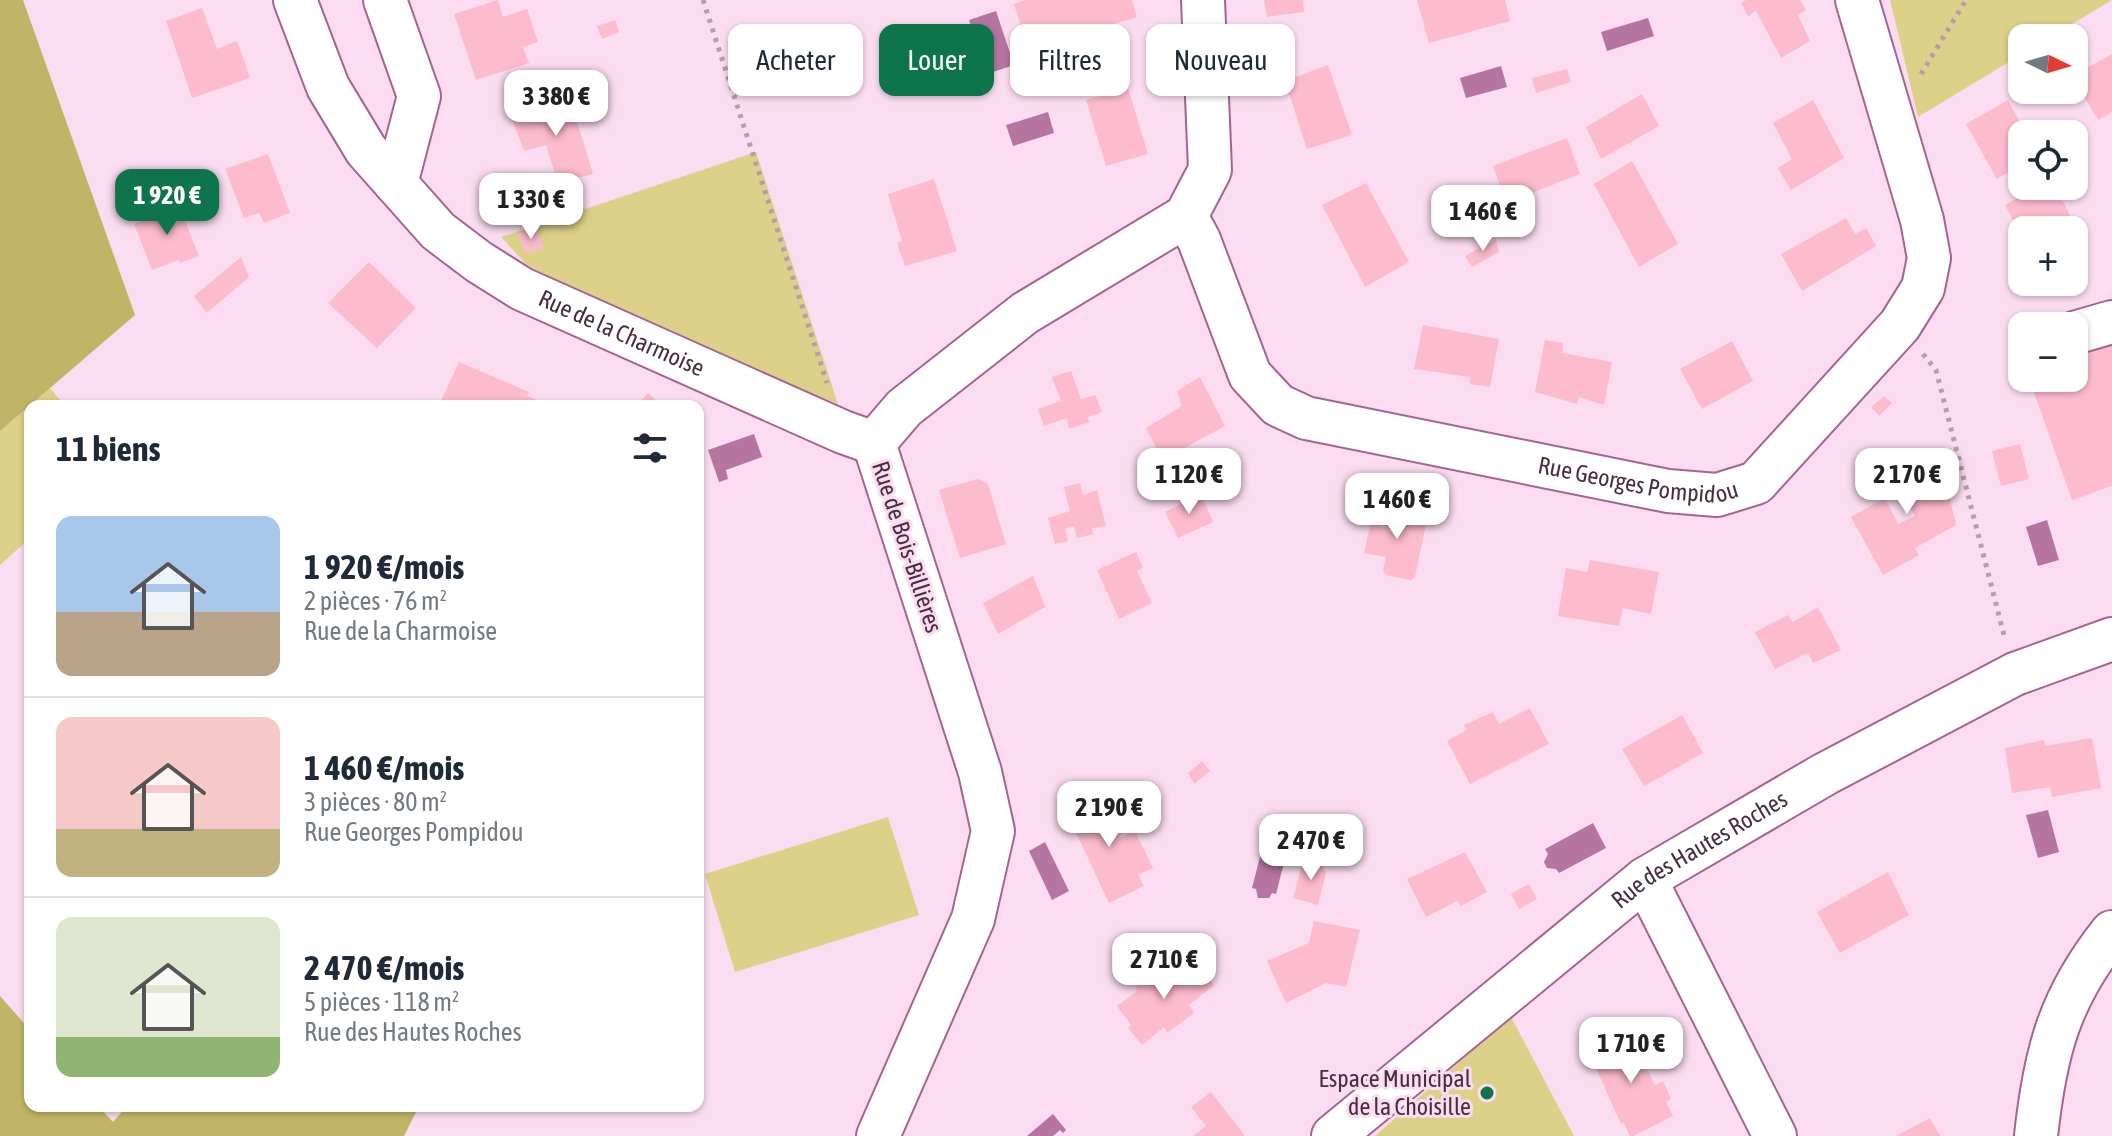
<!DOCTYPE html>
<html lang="fr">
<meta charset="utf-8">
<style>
:root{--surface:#fff;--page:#f6f6f7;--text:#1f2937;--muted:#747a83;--line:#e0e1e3;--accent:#0e744b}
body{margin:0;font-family:"Asap Condensed",sans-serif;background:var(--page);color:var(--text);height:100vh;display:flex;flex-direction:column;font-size:30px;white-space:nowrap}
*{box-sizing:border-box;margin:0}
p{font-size:26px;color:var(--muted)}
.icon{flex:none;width:44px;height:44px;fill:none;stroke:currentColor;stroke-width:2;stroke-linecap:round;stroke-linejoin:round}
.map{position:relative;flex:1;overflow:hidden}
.details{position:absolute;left:24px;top:400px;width:680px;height:712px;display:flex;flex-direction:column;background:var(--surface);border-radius:16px;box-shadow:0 2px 6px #0004}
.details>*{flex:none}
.hud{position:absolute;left:728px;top:24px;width:760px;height:72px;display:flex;gap:16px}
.needle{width:52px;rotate:95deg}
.fabs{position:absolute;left:2008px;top:24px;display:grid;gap:16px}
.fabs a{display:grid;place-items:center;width:80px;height:80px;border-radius:16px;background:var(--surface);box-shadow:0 2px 6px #0004;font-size:40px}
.price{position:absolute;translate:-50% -68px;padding:0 18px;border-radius:16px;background:#fff;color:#222;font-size:26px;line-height:52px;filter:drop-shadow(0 2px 4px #0008)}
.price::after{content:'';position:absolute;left:50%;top:48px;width:24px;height:18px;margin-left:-12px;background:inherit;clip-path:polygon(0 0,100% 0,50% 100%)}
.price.current{background:var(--accent);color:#fff}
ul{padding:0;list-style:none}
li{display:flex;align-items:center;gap:24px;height:200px;padding:0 32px}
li+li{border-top:2px solid var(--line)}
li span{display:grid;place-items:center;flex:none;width:224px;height:160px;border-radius:16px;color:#555}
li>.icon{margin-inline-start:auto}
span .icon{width:96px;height:96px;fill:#fffc;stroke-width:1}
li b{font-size:34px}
h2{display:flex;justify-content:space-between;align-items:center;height:96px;padding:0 32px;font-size:34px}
.tag{padding:0 28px;border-radius:16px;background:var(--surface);box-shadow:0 2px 6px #0004;font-size:28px;line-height:72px}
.tag.current{background:var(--accent);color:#fff}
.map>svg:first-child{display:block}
.green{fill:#ddd189}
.forest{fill:#c2b467}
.water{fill:#b675a1}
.building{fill:#fdbbce}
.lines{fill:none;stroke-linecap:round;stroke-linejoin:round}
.minor-casing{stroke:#a76392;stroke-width:46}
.path{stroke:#b99aae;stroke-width:5;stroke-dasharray:4 6;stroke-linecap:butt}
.minor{stroke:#fff;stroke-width:42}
.poi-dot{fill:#0e744b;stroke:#fbdcf0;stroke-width:3}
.labels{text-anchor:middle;stroke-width:6;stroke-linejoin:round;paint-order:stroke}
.street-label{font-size:24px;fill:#4a2c40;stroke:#fbdcf0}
.poi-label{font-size:24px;fill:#4a2c40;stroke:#fbdcf0;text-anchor:end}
</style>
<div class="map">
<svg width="2112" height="1136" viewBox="0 0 2112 1136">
<rect width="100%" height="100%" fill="#fbdcf0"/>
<!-- green -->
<g class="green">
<polygon points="1890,0 2112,0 2049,38 2022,38 2022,54 1918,117"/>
<polygon points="756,152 838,404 747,367 555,281 525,263 501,237"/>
<polygon points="50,388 65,406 30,406 30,538 0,565 0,431"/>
<polygon points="888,817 919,915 735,972 705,874"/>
<polygon points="1511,1017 1574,1136 1375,1136"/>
</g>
<!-- forest -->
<g class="forest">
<polygon points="0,0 23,0 135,315 0,431"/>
<polygon points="0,996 30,1030 30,1106 98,1106 113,1122 127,1106 419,1106 404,1136 0,1136"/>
</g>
<!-- water -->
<g class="water">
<polygon points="996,11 1014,65 987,74 969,20"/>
<polygon points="1648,18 1654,36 1607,51 1601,32"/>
<polygon points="1501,66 1507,87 1466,98 1460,78"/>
<polygon points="1048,112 1054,133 1013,146 1006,125"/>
<polygon points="754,434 762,457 726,470 728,479 719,482 708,450"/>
<polygon points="2047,520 2059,560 2038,566 2026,527"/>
<polygon points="2048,810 2059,852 2038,858 2026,815"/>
<polygon points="1593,823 1606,848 1559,873 1556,869 1547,868 1544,862 1548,854 1545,849"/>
<polygon points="1266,833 1290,839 1276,894 1272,893 1269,898 1258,898 1256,889 1252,888"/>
<polygon points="1045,842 1069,891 1052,900 1029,851"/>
<polygon points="1053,1114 1066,1130 1063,1133 1060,1130 1053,1136 1027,1136"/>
</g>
<!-- building -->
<g class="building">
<polygon points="498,0 503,17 527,9 538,42 523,47 529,63 476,80 454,14"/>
<polygon points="1025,0 1132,0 1137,17 1028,51 1014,4"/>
<polygon points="1264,0 1303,0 1304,12 1267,17"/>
<polygon points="1417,0 1505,0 1510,21 1429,43"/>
<polygon points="1746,0 1800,0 1806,10 1798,15 1810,41 1781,58 1756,11 1748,16 1741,3"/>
<polygon points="202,8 217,49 237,41 250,78 192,98 166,21"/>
<polygon points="615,20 619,32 602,39 597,26"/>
<polygon points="2112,54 2112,112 2098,120 2074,80 2074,75"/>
<polygon points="1328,65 1352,135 1307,149 1285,81"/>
<polygon points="1567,69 1571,82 1536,93 1532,78"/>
<polygon points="1128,88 1148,154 1106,166 1086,100"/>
<polygon points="1642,94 1659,126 1601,159 1586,127"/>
<polygon points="570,98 593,174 558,183 546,145 524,151 511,116"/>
<polygon points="1813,100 1844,158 1791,190 1778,168 1792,159 1773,123"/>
<polygon points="2008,100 2026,134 2022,134 2022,164 1997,179 1966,124"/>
<polygon points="1567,138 1580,174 1506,203 1493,166"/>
<polygon points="268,154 290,213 264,223 259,213 244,218 225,169"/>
<polygon points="1632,161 1678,244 1639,267 1594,184"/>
<polygon points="934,179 957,251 905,266 897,243 902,241 888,194"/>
<polygon points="1366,183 1409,262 1365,287 1322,205"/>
<polygon points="2040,186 2055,186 2080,235 2074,238 2074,230 2022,230 2022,237 2005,205"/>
<polygon points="177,200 199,256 180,263 179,260 152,270 134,224 160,213 158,207"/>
<polygon points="1846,218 1855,234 1866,228 1876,246 1802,291 1781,254"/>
<polygon points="537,228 544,248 525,253 518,235"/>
<polygon points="1496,239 1499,252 1472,267 1465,256"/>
<polygon points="241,257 249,277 207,313 194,296"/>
<polygon points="369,262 416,308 377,348 328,303"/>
<polygon points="1423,325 1499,339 1490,387 1470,384 1470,377 1414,369"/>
<polygon points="2112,339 2112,486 2072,500 2029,378 2074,378 2074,352"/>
<polygon points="1545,340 1563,343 1562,353 1612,362 1604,405 1579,397 1577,404 1535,392"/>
<polygon points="1732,341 1753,381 1702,409 1680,369"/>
<polygon points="459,362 529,392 527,396 551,406 447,406 440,403"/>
<polygon points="1071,371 1081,399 1095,395 1102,412 1088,417 1089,422 1069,429 1067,418 1044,426 1038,409 1061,401 1052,377"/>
<polygon points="1200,377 1225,426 1162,460 1146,428 1182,406 1177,391"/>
<polygon points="648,393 662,406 636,406"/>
<polygon points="1884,396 1892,403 1879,416 1871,407"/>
<polygon points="2020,444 2029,479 2001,486 1992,451"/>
<polygon points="1917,455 1946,481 1956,525 1915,548 1919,555 1883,575 1851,517 1885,498 1898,524 1915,516 1890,470"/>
<polygon points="978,479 988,484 1006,544 960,558 939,490"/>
<polygon points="1080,483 1083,495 1097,490 1106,526 1092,528 1093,534 1077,538 1074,526 1065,529 1068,541 1055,544 1048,518 1070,511 1064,487"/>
<polygon points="1201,494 1213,522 1178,538 1165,512"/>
<polygon points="1374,507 1428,515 1415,577 1411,580 1386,575 1383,571 1386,557 1364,553"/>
<polygon points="1136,552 1143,568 1137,571 1152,603 1119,619 1097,570"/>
<polygon points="1590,560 1659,572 1651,614 1623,608 1619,626 1558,616 1566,568 1587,572"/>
<polygon points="1033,576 1045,607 998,634 983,603"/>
<polygon points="1818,607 1841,650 1813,663 1808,653 1775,669 1755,632 1788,615 1793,622"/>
<polygon points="1530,708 1549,744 1470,784 1447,741 1467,730 1464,725 1493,712 1499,724"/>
<polygon points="1682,715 1703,753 1644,786 1622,749"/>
<polygon points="2092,738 2101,788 2052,797 2050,787 2012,793 2005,748 2044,740 2045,746"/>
<polygon points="1202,761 1210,771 1194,784 1188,773"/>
<polygon points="1097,793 1120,838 1135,831 1153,868 1138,875 1144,886 1109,903 1065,809"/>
<polygon points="1465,852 1487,892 1461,906 1457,901 1426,917 1407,879"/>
<polygon points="1318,857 1326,873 1318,905 1293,898 1302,866"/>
<polygon points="1888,872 1909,915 1840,953 1817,912"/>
<polygon points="1529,884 1537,899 1519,909 1511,894"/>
<polygon points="1314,921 1360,930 1346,987 1326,983 1286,1003 1267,961 1309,943"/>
<polygon points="1195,959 1214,985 1189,1005 1194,1013 1167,1033 1164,1027 1142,1045 1128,1028 1131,1025 1117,1006 1137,991 1135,987 1160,968 1168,979"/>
<polygon points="1624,1031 1633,1050 1636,1048 1655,1085 1663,1081 1671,1099 1666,1102 1673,1116 1633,1136 1630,1136 1624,1123 1621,1124 1596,1068 1600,1066 1590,1048"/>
<polygon points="1211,1092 1245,1136 1193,1136 1206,1126 1191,1107"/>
<polygon points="1930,1118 1940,1136 1896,1136"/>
</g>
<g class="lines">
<!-- minor casing -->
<g class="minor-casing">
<g id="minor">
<path id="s1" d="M295 0 328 87 366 150 438 231 479 262 522 289 843 432 874 443"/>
<polyline points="385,0 419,96 396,184"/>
<path id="s2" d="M1186 216 1199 240 1250 375 1278 405 1306 418 1668 491 1717 495 1756 483 1900 325 1923 288 1929 258 1922 220 1857 0"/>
<polyline points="2074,333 2112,322"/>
<polyline points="1645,879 1775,1136"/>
<polyline points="878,1136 973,919 993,831 980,772 874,443 904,408 1025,313 1186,216 1210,170 1203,0"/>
<path id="s3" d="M1333 1136 1645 879 1825 774 2015 674 2112 639"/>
<path d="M2036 1136C2045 1053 2059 998 2112 932"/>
</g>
</g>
<!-- path -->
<g class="path">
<polyline points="703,0 827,383"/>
<polyline points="1921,74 1966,0"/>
<polyline points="1923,354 1936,370 2005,639"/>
</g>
<!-- minor -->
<use href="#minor" class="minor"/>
</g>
<!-- markers -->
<circle class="poi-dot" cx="1487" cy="1093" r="8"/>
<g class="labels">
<!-- street labels -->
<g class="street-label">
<text dy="8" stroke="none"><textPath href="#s1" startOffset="486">Rue de la Charmoise</textPath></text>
<text dy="8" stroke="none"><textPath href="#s2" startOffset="582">Rue Georges Pompidou</textPath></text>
<text transform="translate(907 547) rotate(72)" y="8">Rue de Bois-Billières</text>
<text dy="8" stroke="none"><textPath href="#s3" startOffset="466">Rue des Hautes Roches</textPath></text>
</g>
<!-- poi labels -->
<g class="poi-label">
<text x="1471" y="1087">Espace Municipal<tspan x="1471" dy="28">de la Choisille</tspan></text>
</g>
</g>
</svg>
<div class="fabs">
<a><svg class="needle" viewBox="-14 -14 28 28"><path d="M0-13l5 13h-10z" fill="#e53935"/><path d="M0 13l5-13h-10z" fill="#747a83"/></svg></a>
<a><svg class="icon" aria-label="locate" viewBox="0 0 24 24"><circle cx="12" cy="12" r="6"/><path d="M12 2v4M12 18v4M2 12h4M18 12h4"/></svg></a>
<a>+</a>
<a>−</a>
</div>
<b class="price" style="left:556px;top:138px">3 380 €</b>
<b class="price current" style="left:167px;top:237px">1 920 €</b>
<b class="price" style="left:531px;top:241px">1 330 €</b>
<b class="price" style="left:1483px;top:253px">1 460 €</b>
<b class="price" style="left:1189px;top:516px">1 120 €</b>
<b class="price" style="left:1907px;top:516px">2 170 €</b>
<b class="price" style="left:1397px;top:541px">1 460 €</b>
<b class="price" style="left:1109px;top:849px">2 190 €</b>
<b class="price" style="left:1311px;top:882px">2 470 €</b>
<b class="price" style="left:1164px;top:1001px">2 710 €</b>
<b class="price" style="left:1631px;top:1085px">1 710 €</b>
<div class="hud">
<a class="tag">Acheter</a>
<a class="tag current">Louer</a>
<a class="tag">Filtres</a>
<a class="tag">Nouveau</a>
</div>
<section class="details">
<h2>11 biens<svg class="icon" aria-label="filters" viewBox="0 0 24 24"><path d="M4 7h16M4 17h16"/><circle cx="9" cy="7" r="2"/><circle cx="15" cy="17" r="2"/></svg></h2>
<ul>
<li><span style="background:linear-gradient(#a9c7e8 60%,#b9a48a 0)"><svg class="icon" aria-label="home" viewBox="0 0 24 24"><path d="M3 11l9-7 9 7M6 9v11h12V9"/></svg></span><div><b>1 920 €/mois</b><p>2 pièces · 76 m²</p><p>Rue de la Charmoise</p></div></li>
<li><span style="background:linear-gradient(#f6c9c9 70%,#c2b280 0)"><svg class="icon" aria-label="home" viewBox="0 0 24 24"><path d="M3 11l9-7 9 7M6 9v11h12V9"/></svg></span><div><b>1 460 €/mois</b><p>3 pièces · 80 m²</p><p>Rue Georges Pompidou</p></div></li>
<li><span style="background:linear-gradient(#dfe7d0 75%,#8fb573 0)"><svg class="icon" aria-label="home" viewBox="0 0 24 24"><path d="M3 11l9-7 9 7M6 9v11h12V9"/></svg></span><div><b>2 470 €/mois</b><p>5 pièces · 118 m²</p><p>Rue des Hautes Roches</p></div></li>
</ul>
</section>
</div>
